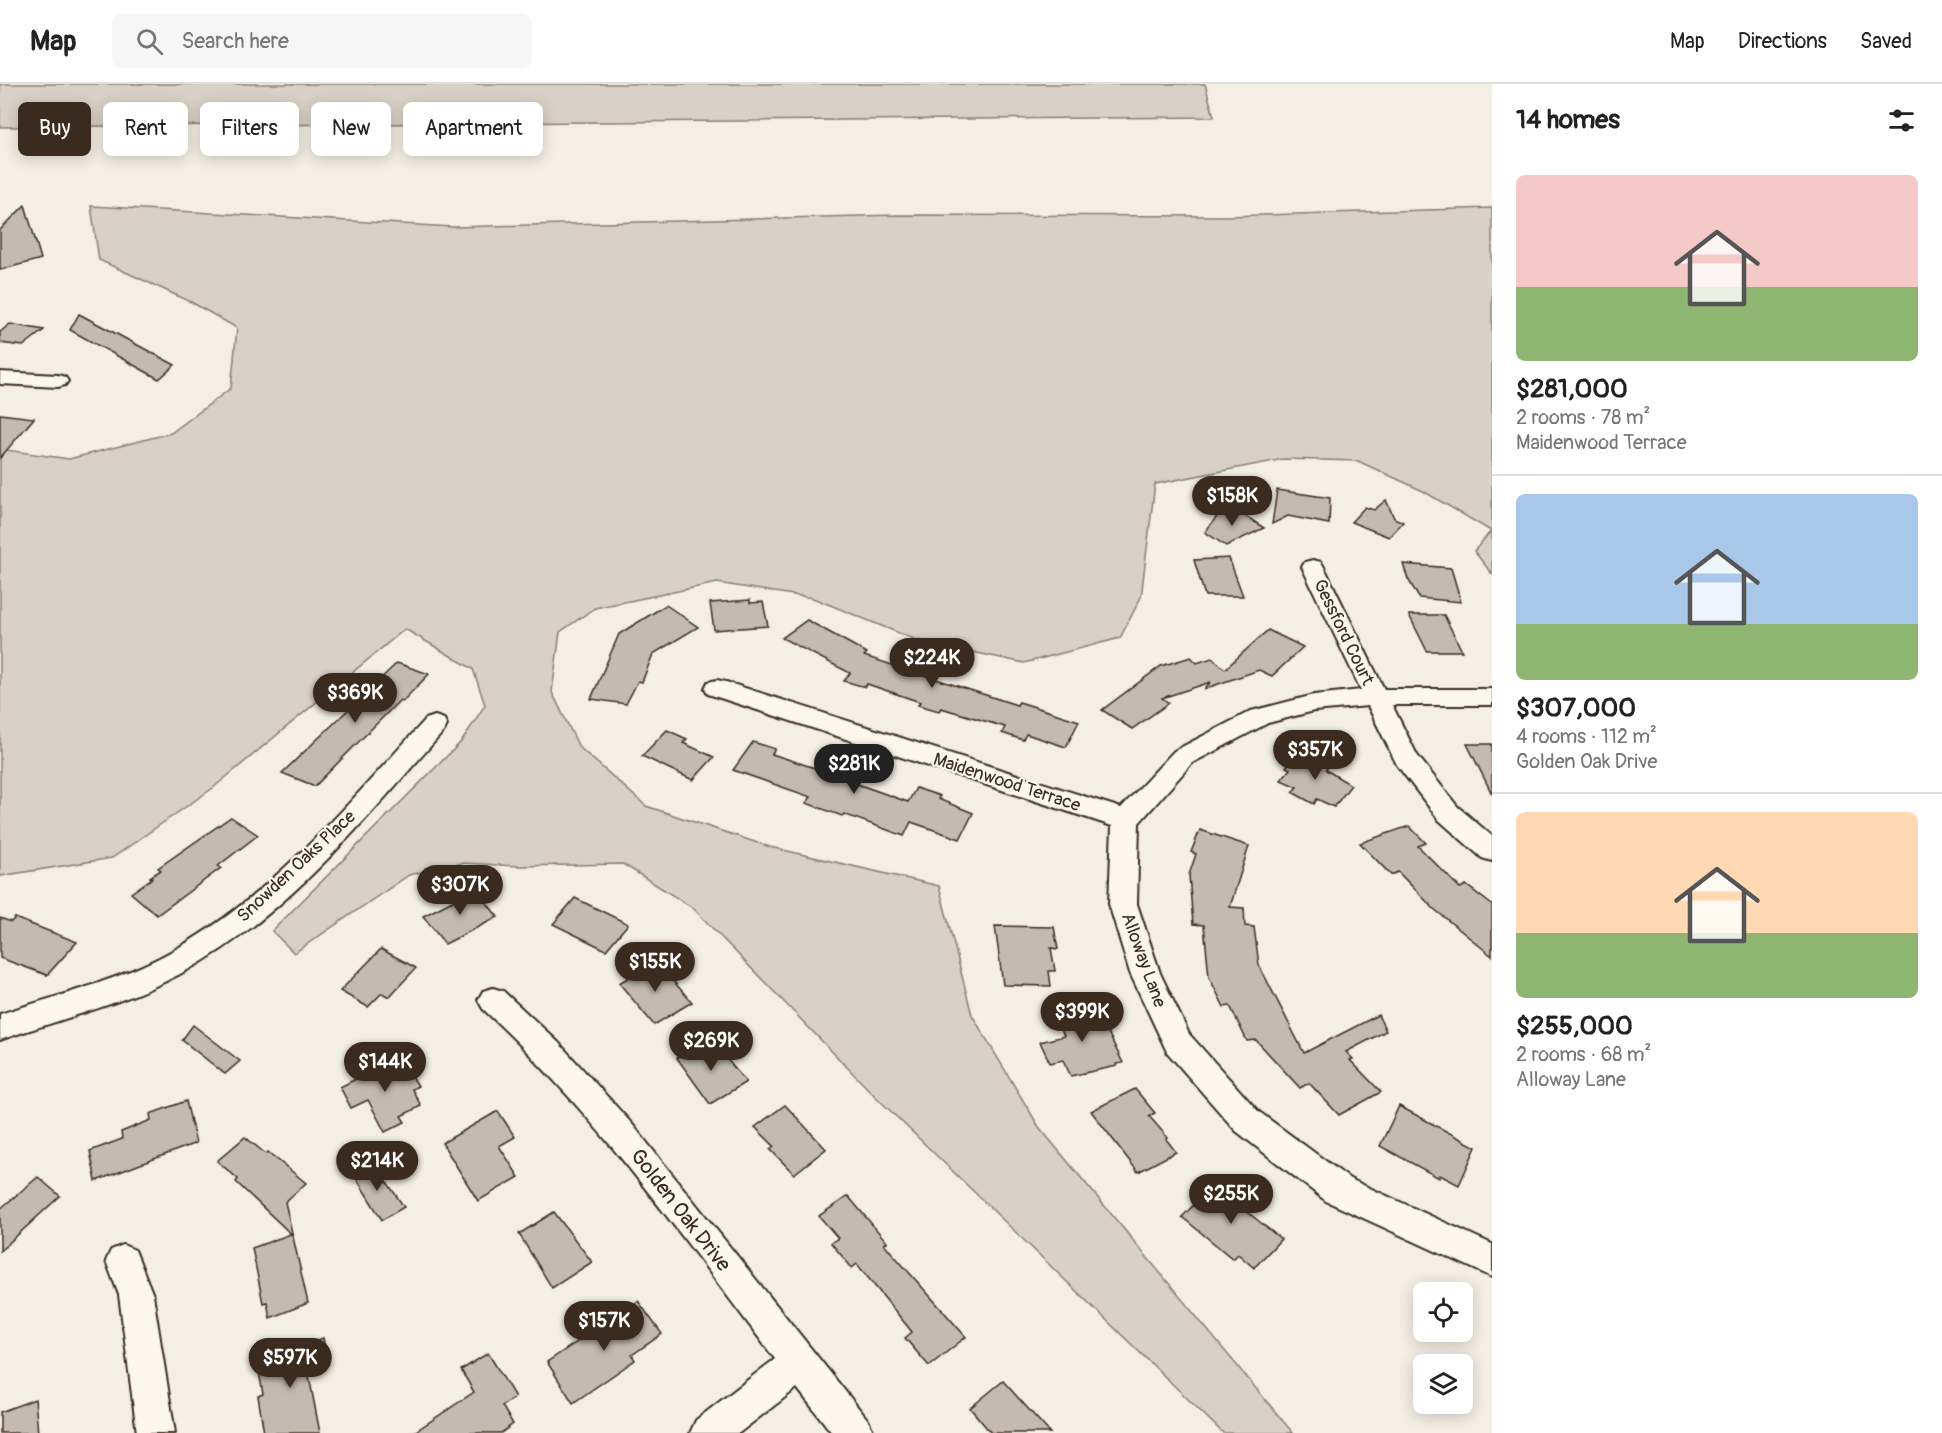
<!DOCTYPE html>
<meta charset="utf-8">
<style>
:root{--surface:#fff;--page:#f6f6f6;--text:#222;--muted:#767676;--line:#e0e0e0;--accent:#3b2a1e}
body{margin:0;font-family:Pangolin,sans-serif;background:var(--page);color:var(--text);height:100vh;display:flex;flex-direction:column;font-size:22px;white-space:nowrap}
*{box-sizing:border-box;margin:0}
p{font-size:20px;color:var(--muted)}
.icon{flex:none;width:33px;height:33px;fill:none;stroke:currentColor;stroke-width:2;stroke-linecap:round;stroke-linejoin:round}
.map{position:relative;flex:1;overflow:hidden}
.drawer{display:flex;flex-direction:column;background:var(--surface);width:450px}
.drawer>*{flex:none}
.hud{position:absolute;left:18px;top:18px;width:570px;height:54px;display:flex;gap:12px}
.buttons{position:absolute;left:1413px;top:1198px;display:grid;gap:12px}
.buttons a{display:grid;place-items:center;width:60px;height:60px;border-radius:9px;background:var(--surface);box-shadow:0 3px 15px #0003;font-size:30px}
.price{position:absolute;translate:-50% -51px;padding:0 14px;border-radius:21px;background:var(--accent);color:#fff;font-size:20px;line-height:39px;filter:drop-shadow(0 2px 3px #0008)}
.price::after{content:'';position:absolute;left:50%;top:36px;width:18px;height:14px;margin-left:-9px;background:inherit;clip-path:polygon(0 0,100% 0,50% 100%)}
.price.active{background:#222;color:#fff}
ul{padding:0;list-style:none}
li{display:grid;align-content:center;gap:12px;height:318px;padding:0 24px}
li+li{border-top:2px solid var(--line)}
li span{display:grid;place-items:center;height:186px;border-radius:9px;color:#555}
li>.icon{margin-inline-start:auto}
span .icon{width:108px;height:108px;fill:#fffc;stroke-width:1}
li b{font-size:26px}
h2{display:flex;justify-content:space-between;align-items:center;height:72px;padding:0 24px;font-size:26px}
.tag{padding:0 21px;border-radius:9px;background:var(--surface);box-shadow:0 3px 15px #0003;font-size:21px;line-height:54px}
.tag.active{background:var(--accent);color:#fff}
header{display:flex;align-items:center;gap:36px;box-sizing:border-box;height:84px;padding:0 30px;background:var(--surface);border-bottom:2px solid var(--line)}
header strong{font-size:28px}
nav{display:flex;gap:33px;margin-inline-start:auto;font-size:21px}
.search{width:420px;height:54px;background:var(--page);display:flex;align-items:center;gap:15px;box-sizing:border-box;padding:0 21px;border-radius:9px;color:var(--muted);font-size:22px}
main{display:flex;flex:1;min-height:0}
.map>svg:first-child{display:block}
.green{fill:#d8d1c6;stroke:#8a7e72;stroke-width:1.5}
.building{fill:#c3bbb0;stroke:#3b2a1e;stroke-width:1.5}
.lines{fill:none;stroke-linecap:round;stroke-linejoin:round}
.street-casing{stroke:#3b2a1e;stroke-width:4}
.street{fill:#fbf7ec;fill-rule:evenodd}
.labels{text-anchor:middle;stroke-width:4.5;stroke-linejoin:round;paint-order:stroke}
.street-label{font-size:18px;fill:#3b2a1e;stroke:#fbf7ec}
.near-street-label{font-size:21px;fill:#3b2a1e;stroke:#fbf7ec}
</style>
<header>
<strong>Map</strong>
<div class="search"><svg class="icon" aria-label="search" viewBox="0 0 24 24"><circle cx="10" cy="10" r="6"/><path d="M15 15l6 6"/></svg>Search here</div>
<nav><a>Map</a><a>Directions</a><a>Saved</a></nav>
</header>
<main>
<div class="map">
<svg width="1492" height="1349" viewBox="0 0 1492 1349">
<rect width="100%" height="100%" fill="#f3efe4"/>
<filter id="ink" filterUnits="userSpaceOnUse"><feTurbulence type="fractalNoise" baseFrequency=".0167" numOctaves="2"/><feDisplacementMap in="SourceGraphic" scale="12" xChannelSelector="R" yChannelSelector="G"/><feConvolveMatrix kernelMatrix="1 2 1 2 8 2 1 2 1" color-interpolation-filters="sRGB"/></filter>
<g filter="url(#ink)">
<!-- green -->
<g class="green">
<polygon points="0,0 1205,0 1214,33 0,43"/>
<polygon points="91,122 453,143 898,131 1226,132 1492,124 1492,490 1474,467 1491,447 1423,407 1358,377 1284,375 1155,400 1141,513 1120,554 1024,579 916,556 813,514 717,499 595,524 560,548 552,608 579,663 646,722 770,763 939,802 972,931 1039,1043 1293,1349 1223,1349 875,1012 693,824 623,780 519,782 462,779 409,791 294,869 272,847 462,657 485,621 473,585 405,545 213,704 112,774 0,792 0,365 69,375 171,349 231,304 237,244 191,218 99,176"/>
</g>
<!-- building -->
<g class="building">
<polygon points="25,121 41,175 0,186 0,146"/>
<polygon points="79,230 175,281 159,295 70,246"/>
<polygon points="10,240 44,246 23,262 0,259 0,248"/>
<polygon points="0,330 34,334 0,374"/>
<polygon points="1277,406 1330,414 1329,440 1288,432 1272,440"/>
<polygon points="1386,416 1394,434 1403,438 1389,453 1351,438 1365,423 1374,426"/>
<polygon points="1230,422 1264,444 1226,462 1205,448 1221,427"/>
<polygon points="1229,474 1243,512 1205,512 1194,476"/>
<polygon points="1403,480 1451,484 1461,518 1419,514 1408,495"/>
<polygon points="750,516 750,519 763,518 768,542 714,546 710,519"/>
<polygon points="666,521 698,543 653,570 642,598 638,597 626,620 591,615 619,550"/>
<polygon points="1409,531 1444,531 1462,567 1427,567"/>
<polygon points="807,536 867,569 864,572 1017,621 1019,618 1079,637 1066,663 1026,650 1023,656 1002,649 1005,643 941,624 939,627 918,621 920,618 867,600 865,603 844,597 850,589 782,554"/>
<polygon points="1268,546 1303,563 1272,592 1259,586 1204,605 1211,598 1162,614 1169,619 1132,645 1102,626 1161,582 1191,573 1197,579 1212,574 1225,585"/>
<polygon points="397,579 429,590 403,617 400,616 315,702 282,689"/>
<polygon points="667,646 687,655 683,659 714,673 693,696 642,672"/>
<polygon points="753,658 775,665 772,670 827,688 830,683 853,691 849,697 908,718 916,704 940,712 938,715 973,729 960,755 911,738 904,752 844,730 842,732 806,719 811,713 733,686"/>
<polygon points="1467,660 1492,660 1492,710"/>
<polygon points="1299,667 1322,678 1321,680 1328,683 1326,686 1351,701 1334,723 1317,715 1314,720 1292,708 1297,703 1281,696 1290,685 1286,683"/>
<polygon points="231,733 258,751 218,782 221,784 157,831 131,809 152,794 150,793 161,786 158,784"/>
<polygon points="1409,742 1426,759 1418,762 1460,804 1466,801 1492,821 1492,872 1434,825 1398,788 1391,791 1360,759"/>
<polygon points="1200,746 1249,762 1230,823 1244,824 1245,842 1254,843 1259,881 1304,969 1378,931 1386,947 1346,968 1353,975 1350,976 1381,1008 1339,1031 1309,999 1300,1004 1256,956 1247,957 1230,922 1224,923 1209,893 1204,841 1193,840 1189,791 1196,770 1191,768"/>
<polygon points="476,805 498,833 445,860 423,832"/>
<polygon points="575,814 628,840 606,866 553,840"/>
<polygon points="0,834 11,838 15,834 77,858 47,891 0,874"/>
<polygon points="995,842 1054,843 1058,865 1051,864 1055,887 1049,887 1051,902 1003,901"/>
<polygon points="381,865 416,884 389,913 382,909 368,923 340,907"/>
<polygon points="656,878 692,918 654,941 619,899"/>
<polygon points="1095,922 1123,979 1116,980 1117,982 1071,992 1063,976 1050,979 1040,958 1064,952 1054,930"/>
<polygon points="193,941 240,977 225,990 182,956"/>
<polygon points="708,956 723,976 726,974 746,998 710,1020 677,974"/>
<polygon points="400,972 418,1002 412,1005 421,1022 401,1032 405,1038 385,1048 368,1016 351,1024 340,1003"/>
<polygon points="1135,1005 1155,1029 1149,1032 1168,1054 1166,1055 1176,1068 1138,1088 1091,1027"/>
<polygon points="186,1017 196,1059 96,1097 90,1067 122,1055 121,1048 151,1036 150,1030"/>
<polygon points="785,1021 826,1065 794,1090 770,1065 774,1062 755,1043"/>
<polygon points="1399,1022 1476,1063 1459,1101 1440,1091 1439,1094 1380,1062"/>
<polygon points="498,1027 515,1053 499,1062 519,1093 478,1117 442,1059"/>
<polygon points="245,1053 266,1070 268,1068 306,1099 285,1118 308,1219 270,1234 267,1218 263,1219 252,1164 291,1150 236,1098 238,1095 217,1077"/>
<polygon points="345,1076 385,1095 404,1123 382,1136"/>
<polygon points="38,1093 60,1112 0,1167 0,1125"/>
<polygon points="1218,1096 1244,1117 1240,1122 1281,1155 1254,1184 1238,1170 1233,1175 1182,1133"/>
<polygon points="848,1112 887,1158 884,1160 966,1253 929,1282 905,1254 912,1248 857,1180 852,1184 831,1159 838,1154 819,1132"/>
<polygon points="554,1128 592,1178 552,1204 519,1150"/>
<polygon points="638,1217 662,1250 632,1271 635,1276 573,1319 547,1278"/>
<polygon points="323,1254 328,1280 308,1287 320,1349 264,1349 258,1312 263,1310 257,1277"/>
<polygon points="488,1269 515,1313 502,1322 513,1340 501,1349 413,1349 474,1308 461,1286"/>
<polygon points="1003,1297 1050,1349 991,1349 970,1324"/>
<polygon points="35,1315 38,1349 0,1349 0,1328"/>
</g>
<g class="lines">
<!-- street casing -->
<g class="street-casing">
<g id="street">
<polygon points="0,288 58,291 65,293 68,297 65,301 58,303 0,300"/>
<polygon points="1313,476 1321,478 1324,483 1384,605 1492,605 1492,621 1392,621 1417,671 1457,722 1492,752 1492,777 1482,774 1439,736 1397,681 1368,622 1314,627 1268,639 1192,679 1139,739 1137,820 1160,889 1189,950 1258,1027 1350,1095 1492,1160 1492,1193 1326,1117 1236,1047 1167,968 1130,889 1109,820 1112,742 708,610 705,604 708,598 717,596 726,598 1121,724 1174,667 1251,627 1314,611 1361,606 1302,483 1305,478"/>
<path d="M435 632 444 635 447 641 444 647C365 735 286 834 180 890 124 920 60 935 0 956V930C53 913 109 899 159 874 266 820 346 722 426 635Z"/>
<path d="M493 904 503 907 558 958 632 1040 868 1336 874 1349H832L797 1304 739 1349H690L696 1336 775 1275C683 1154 595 1028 483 925L478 916 483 907Z"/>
<polygon points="123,1161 135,1166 153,1211 175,1349 137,1349 119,1211 106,1177 111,1166"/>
</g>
</g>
<!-- street -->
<use href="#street" class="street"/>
</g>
</g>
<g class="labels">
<!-- street labels -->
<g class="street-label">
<text transform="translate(1344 548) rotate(64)" y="6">Gessford Court</text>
<text transform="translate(1007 698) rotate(18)" y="6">Maidenwood Terrace</text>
<text transform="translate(296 782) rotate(-43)" y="6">Snowden Oaks Place</text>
<text transform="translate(1144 876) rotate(70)" y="6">Alloway Lane</text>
</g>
<!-- near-street labels -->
<g class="near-street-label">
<text transform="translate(681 1126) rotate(52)" y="7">Golden Oak Drive</text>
</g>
</g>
</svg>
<div class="buttons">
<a><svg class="icon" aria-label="locate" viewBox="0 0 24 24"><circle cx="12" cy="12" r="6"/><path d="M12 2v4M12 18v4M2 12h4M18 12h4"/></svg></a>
<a><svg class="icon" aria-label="layers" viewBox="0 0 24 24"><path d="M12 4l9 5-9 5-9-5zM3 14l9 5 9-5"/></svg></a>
</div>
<b class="price" style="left:1232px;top:443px">$158K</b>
<b class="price" style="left:932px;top:605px">$224K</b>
<b class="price" style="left:355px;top:640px">$369K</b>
<b class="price" style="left:1315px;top:697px">$357K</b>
<b class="price active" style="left:854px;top:711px">$281K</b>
<b class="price" style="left:460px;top:832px">$307K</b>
<b class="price" style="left:655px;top:909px">$155K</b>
<b class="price" style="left:1082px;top:959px">$399K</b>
<b class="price" style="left:711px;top:988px">$269K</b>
<b class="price" style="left:385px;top:1009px">$144K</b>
<b class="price" style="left:377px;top:1108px">$214K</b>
<b class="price" style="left:1231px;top:1141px">$255K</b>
<b class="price" style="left:604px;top:1268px">$157K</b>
<b class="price" style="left:290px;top:1305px">$597K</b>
<div class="hud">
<a class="tag active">Buy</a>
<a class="tag">Rent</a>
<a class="tag">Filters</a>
<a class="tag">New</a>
<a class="tag">Apartment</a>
</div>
</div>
<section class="drawer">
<h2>14 homes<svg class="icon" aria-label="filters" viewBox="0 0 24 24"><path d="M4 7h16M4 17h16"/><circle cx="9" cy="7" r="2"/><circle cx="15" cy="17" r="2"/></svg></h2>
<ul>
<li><span style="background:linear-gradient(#f6c9c9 60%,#8fb573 0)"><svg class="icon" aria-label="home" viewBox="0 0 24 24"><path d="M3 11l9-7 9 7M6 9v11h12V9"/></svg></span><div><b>$281,000</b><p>2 rooms · 78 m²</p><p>Maidenwood Terrace</p></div></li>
<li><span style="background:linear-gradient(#a9c7e8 70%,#8fb573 0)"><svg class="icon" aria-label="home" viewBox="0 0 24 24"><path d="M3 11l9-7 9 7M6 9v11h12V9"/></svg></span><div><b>$307,000</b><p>4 rooms · 112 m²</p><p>Golden Oak Drive</p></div></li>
<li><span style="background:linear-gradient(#ffd9b3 65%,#8fb573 0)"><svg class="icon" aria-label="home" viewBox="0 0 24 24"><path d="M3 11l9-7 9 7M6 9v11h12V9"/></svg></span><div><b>$255,000</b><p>2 rooms · 68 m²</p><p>Alloway Lane</p></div></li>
</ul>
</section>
</main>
